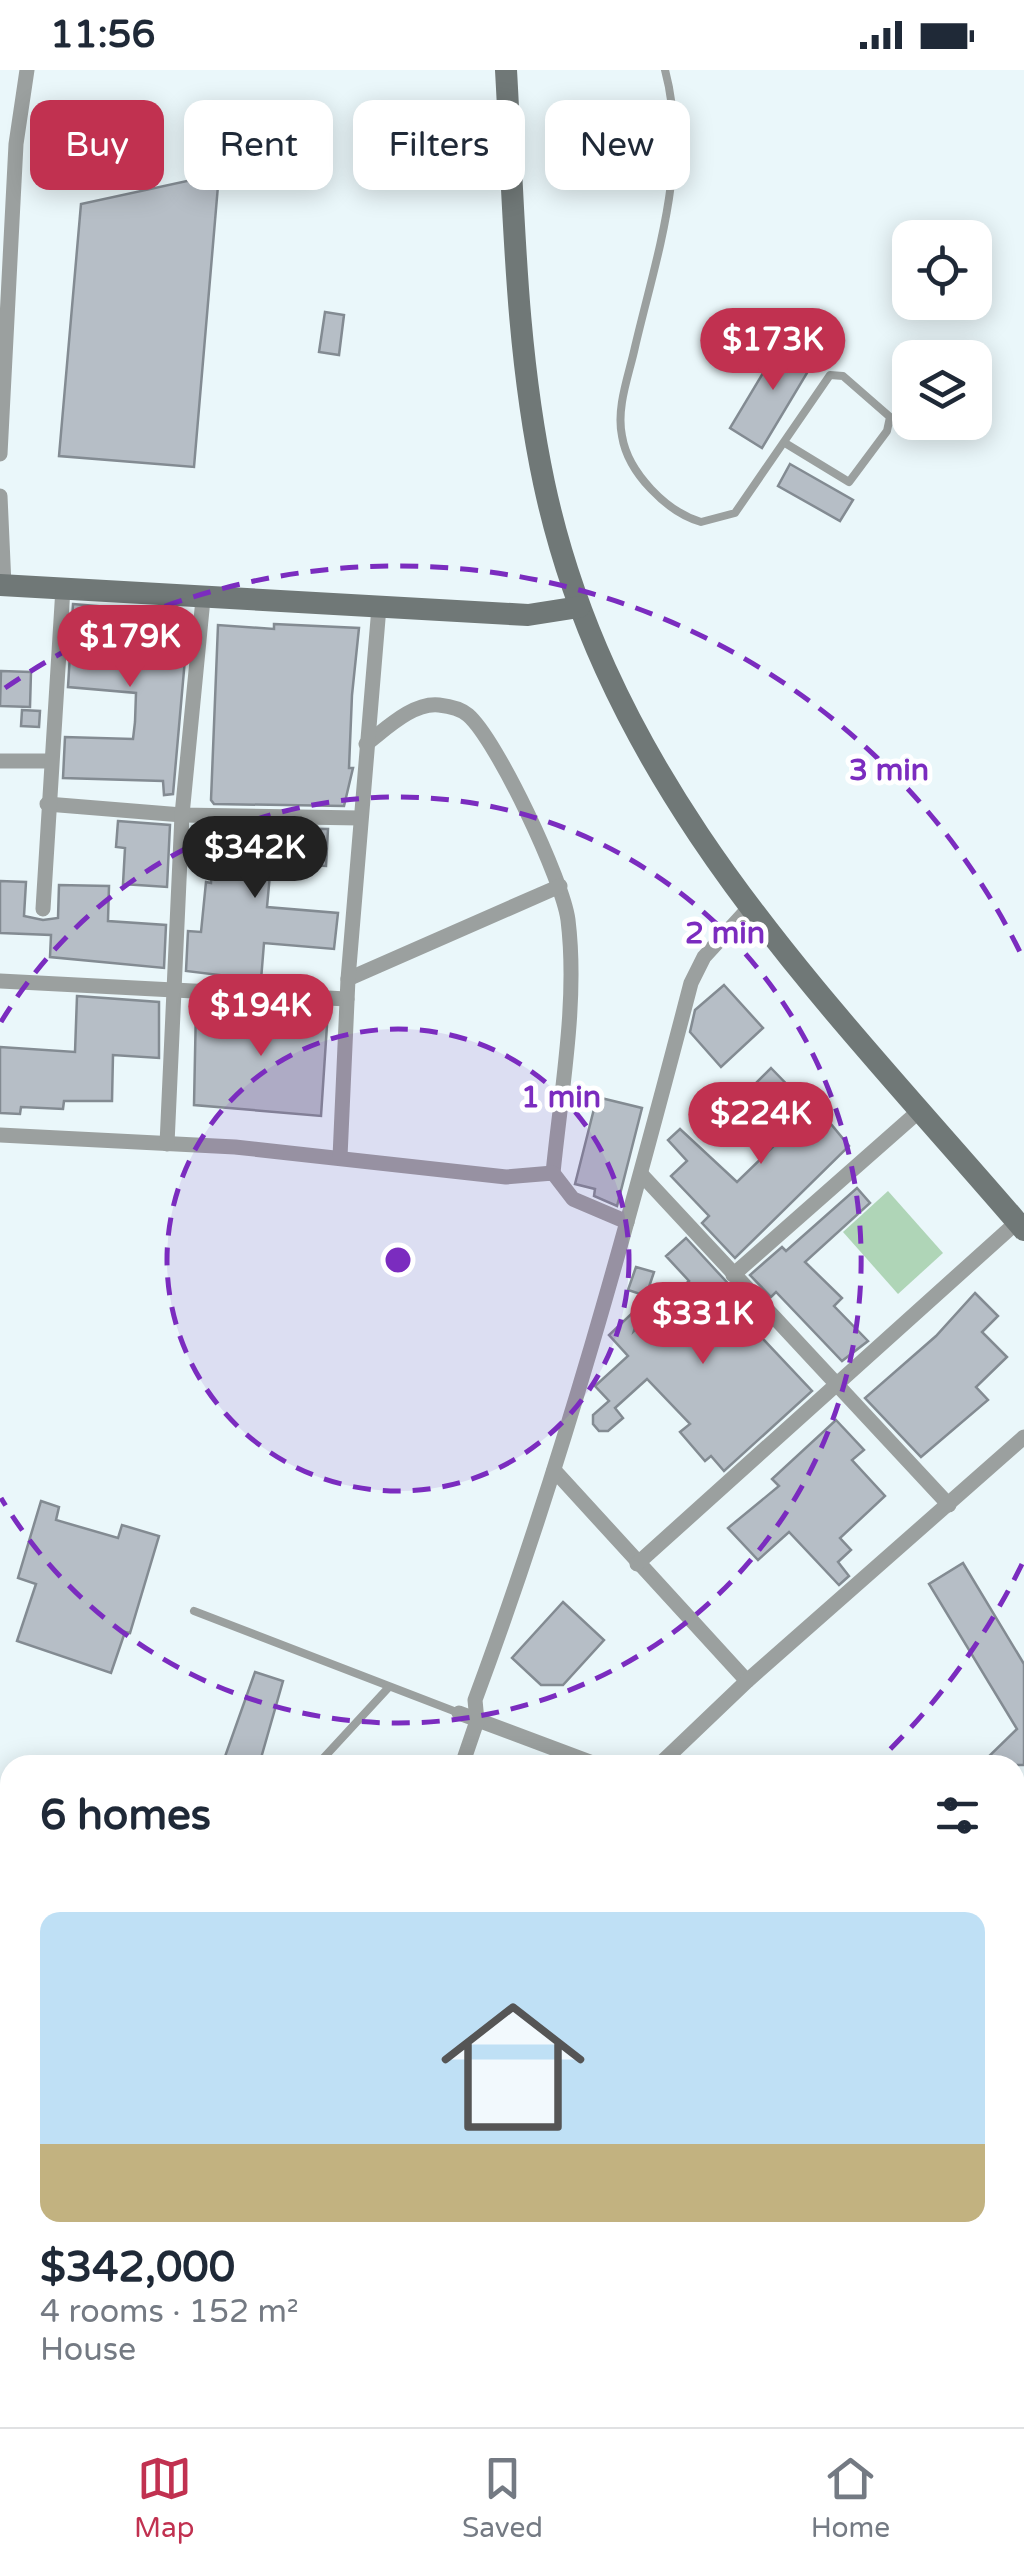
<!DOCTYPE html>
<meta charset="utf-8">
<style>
:root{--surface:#fff;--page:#f2f2f3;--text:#1f2937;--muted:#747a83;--line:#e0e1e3;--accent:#c13150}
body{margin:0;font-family:"Varela Round",sans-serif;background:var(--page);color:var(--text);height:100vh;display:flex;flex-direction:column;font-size:38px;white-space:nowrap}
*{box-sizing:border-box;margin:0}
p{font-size:32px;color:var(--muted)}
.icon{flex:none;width:55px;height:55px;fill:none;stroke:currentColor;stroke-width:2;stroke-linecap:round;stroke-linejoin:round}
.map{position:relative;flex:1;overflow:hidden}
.details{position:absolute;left:0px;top:1685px;width:1025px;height:672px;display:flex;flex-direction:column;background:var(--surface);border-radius:30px 30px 0 0;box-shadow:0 5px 25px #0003}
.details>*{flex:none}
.top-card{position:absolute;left:30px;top:30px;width:965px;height:90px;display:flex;gap:20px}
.buttons{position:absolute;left:892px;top:150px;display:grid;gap:20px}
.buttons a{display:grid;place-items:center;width:100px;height:100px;border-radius:20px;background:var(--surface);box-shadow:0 5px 25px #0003;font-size:50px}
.price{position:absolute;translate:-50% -85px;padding:0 22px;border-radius:35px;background:var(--accent);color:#fff;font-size:32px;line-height:65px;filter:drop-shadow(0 2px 5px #0008)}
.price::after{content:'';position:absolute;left:50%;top:60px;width:30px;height:22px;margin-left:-15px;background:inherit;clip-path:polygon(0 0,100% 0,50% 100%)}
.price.on{background:#222;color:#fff}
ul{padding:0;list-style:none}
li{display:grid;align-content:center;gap:20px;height:530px;padding:0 40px}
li+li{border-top:2px solid var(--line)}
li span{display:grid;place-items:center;height:310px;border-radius:20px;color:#555}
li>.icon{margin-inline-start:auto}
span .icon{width:180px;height:180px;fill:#fffc;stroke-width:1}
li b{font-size:42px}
h2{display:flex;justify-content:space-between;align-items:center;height:120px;padding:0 40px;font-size:42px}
.tag{padding:0 35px;border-radius:20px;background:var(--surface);box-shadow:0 5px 25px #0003;font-size:35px;line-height:90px}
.tag.on{background:var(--accent);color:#fff}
.status{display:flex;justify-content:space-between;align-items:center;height:70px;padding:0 50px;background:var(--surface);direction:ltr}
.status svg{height:28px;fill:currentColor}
.tab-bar{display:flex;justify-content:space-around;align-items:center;height:140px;border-top:2px solid var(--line);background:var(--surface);font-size:28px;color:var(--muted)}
.tab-bar a{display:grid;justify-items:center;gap:5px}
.tab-bar .on{color:var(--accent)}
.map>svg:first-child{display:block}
.green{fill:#afd5b7}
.building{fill:#b6bec6;stroke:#838b92;stroke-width:2.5}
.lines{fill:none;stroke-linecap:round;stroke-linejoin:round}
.lane{stroke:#9ba09f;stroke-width:8}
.street{stroke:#9ba09f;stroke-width:15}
.secondary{stroke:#707877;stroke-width:22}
.highway{stroke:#3a4442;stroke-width:28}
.ring{fill:none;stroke:#7b2cbf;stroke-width:5;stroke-dasharray:18 12}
.centre{fill:#7b2cbf;stroke:#fff;stroke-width:5}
.ring-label{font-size:30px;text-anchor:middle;font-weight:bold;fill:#7b2cbf;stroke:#fff;stroke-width:10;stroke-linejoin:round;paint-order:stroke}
</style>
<div class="status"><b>11:56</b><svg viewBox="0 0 49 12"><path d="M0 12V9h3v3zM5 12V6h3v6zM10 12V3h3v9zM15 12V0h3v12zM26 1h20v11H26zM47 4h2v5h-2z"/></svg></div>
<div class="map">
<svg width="1024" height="2357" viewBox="0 0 1024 2357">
<rect width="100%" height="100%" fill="#eaf7fa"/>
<!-- green -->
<polygon class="green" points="888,1121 943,1183 898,1224 843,1162"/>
<!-- building -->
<g class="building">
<polygon points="436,62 451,65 448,81 433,78"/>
<polygon points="219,104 194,397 59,386 81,134"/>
<polygon points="325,242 344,245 339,285 319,282"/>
<polygon points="784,268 816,288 762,378 730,358"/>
<polygon points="790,394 853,430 840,451 778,416"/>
<polygon points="73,534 189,544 173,724 164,725 163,711 63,708 65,667 133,669 135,652 136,623 68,617"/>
<polygon points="274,554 359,558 352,625 349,698 353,698 344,736 214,734 211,730 218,555 274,559"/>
<polygon points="1,601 31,602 30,637 0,636"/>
<polygon points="22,640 40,641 39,657 21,656"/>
<polygon points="118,751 170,755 167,817 123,814 125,778 116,777"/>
<polygon points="213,757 328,759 326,796 271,793 267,837 338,843 334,879 264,873 261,910 186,901 188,861 201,862 206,812 211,813"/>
<polygon points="0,811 26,812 24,846 43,850 58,848 59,815 109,816 108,851 166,855 164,898 50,887 51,865 0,863"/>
<polygon points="724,915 763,958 721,997 690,962 695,940"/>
<polygon points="77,926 159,932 159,988 113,985 112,1031 64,1031 63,1039 21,1037 20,1044 0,1043 0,977 75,982"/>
<polygon points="196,936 328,940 321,1046 194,1035"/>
<polygon points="771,998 808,1036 812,1031 849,1076 735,1188 702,1153 709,1146 671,1106 687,1091 668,1070 680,1059 737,1112 778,1072 769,1061 774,1056 744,1025"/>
<polygon points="597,1027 642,1038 617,1136 594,1126 595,1119 575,1114"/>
<polygon points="857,1118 870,1133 805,1192 842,1228 834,1236 868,1271 842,1291 776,1222 771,1227 750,1205 782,1177 786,1181"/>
<polygon points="686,1168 735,1221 718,1237 739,1261 748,1253 812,1321 724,1401 711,1386 705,1391 680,1362 690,1354 647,1309 615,1338 623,1348 608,1361 599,1361 593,1354 593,1345 609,1331 595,1316 628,1286 609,1265 643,1233 634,1261 689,1211 666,1186"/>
<polygon points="636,1197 654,1202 646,1226 628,1220"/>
<polygon points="975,1223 998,1246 982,1262 1007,1287 976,1317 988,1330 921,1387 865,1328 936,1266"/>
<polygon points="836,1350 864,1380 852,1390 885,1426 840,1468 851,1480 838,1492 849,1506 839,1515 789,1462 758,1490 728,1458 779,1416 772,1409"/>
<polygon points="41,1431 59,1437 56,1450 118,1468 122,1455 159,1466 130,1563 125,1562 111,1603 17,1571 36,1514 18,1508"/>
<polygon points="963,1493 1024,1594 1024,1695 980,1695 1017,1659 929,1514"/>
<polygon points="563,1532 604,1570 563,1615 541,1615 512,1588"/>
<polygon points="255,1602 283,1611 259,1695 222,1695"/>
</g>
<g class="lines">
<!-- lane -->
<g class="lane">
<path d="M665 0C690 92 656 187 635 277 629 305 616 337 622 366 628 403 667 442 701 452L735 443 830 305 843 306 890 347 887 361 849 412 785 373"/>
<polyline points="194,1541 459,1643"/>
<polyline points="317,1695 389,1617"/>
<polyline points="0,2035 10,2025"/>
</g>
<!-- street -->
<g class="street">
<polyline points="0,384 16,74 27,0"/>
<polyline points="0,426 4,515"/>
<path d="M366 674C386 659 413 632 439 635 448 636 461 639 468 645 497 670 563 811 568 850 578 932 561 1021 553 1103"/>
<polyline points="0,691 50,691"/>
<polyline points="47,734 182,745 360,748"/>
<polyline points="43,839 63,518"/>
<polyline points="348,909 560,816"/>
<polyline points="0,911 347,929"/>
<polyline points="0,1065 235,1077 506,1107 553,1103 573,1129 627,1152"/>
<polyline points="167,1074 182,745 203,529"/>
<polyline points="340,1087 348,909 379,537"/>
<polyline points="641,1104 949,1435"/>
<polyline points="733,1205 918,1042"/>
<polyline points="554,1400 747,1611"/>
<polyline points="637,1494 1017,1152"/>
<polyline points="459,1643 598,1695"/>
<path d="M462 1695 477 1651 475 1630C562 1396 628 1155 691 913L704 887 748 839"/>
<polyline points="659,1695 747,1611 1024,1367"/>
<polyline points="1015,1846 1024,1850"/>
<polyline points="1015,1863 1024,1863"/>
<polyline points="1015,2081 1024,2069"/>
<polyline points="1015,2164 1024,2171"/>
<polyline points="1015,2224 1024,2218"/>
<polyline points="706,2348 722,2357"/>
<polyline points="923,2348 930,2357"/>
<polyline points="417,2357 424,2348"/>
<polyline points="569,2357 575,2348"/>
</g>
<!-- secondary -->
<g class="secondary">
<path d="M506 0C514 139 515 277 544 413 610 722 827 930 1024 1160"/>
<polyline points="0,515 528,545 579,537"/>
</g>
<!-- highway -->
<g class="highway">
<polyline points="0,2116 10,2124"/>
<polyline points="324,2348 338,2357"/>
</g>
</g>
<!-- distance rings -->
<circle cx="398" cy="1190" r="231" fill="#7b2cbf" fill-opacity=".12"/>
<g class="ring">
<circle cx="398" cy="1190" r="231"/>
<path d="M1 952A463 463 0 1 1 1 1428"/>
<path d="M1022 1494A694 694 0 0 1 876 1693M5 618A694 694 0 0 1 1022 886"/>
</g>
<circle cx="398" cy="1190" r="15" class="centre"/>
<g class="ring-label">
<text x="889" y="710">3 min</text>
<text x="725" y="873">2 min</text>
<text x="561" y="1037">1 min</text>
</g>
</svg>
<div class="buttons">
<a><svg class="icon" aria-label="locate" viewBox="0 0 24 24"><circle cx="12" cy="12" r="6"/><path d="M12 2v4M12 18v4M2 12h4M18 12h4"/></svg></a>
<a><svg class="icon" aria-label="layers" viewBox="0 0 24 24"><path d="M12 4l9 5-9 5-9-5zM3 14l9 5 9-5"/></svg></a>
</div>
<b class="price" style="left:773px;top:323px">$173K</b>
<b class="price" style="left:130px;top:620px">$179K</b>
<b class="price on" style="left:255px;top:831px">$342K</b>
<b class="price" style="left:261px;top:989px">$194K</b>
<b class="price" style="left:761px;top:1097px">$224K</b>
<b class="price" style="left:703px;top:1297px">$331K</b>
<div class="top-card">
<a class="tag on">Buy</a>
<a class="tag">Rent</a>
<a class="tag">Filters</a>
<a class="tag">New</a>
</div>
<section class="details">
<h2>6 homes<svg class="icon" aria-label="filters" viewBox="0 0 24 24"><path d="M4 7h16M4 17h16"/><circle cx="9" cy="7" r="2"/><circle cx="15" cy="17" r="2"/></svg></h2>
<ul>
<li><span style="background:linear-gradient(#bfe0f5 75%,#c2b280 0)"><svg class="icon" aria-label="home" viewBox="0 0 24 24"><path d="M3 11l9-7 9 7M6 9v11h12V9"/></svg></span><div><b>$342,000</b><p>4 rooms · 152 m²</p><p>House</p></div></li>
</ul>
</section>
</div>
<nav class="tab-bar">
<a class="on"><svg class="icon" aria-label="map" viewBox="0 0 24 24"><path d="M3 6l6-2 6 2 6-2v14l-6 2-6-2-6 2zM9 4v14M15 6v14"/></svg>Map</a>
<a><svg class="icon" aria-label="saved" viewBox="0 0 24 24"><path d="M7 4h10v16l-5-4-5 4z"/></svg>Saved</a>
<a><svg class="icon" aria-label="home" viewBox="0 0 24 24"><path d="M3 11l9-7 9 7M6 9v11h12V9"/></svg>Home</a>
</nav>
